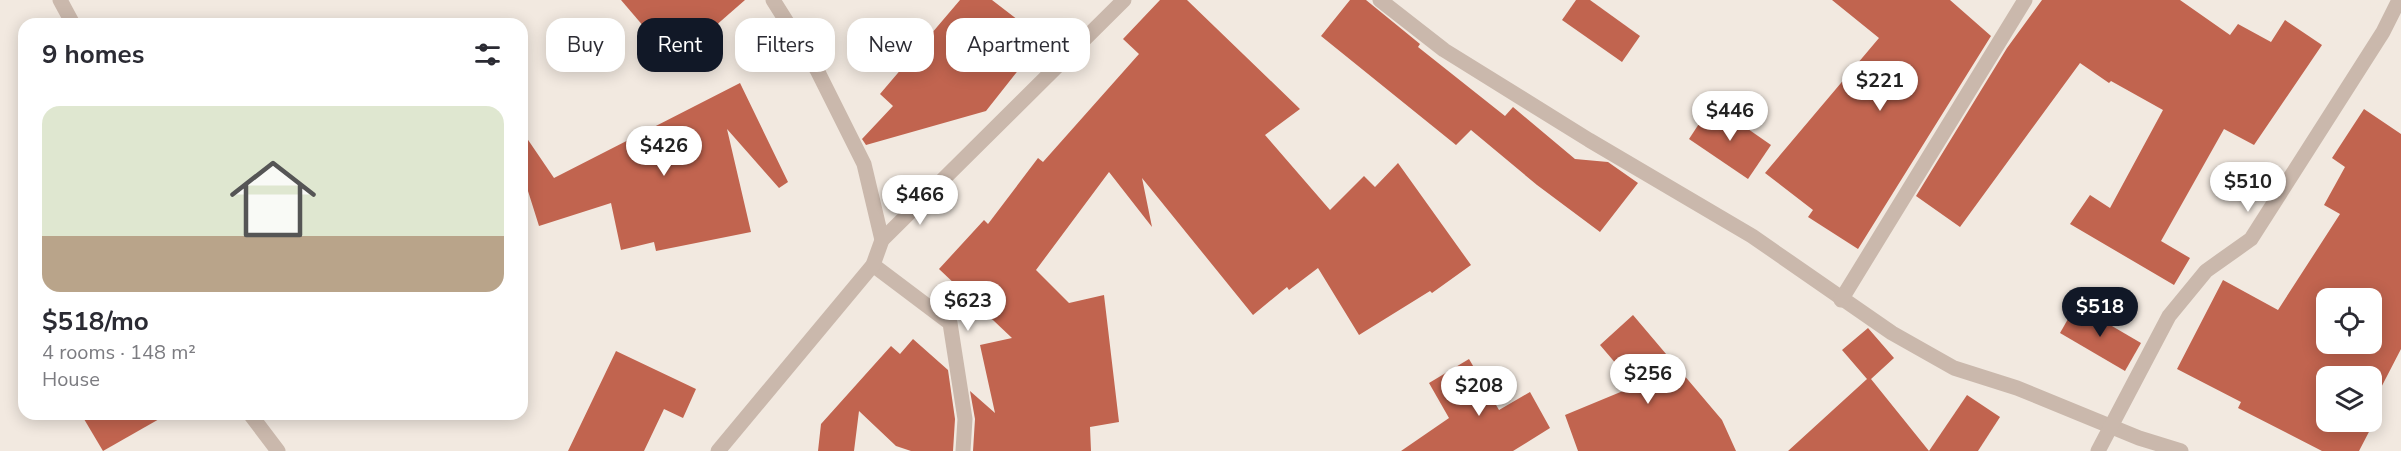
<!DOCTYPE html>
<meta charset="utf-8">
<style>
:root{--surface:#fff;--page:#f7f7f7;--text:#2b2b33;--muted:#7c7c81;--accent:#111827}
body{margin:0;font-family:"Nunito Sans",sans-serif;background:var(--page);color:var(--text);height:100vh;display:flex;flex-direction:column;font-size:22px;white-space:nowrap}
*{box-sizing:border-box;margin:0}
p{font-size:20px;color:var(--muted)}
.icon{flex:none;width:33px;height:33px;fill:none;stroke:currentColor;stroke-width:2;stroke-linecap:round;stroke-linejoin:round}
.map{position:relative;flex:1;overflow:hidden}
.side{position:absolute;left:18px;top:18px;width:510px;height:402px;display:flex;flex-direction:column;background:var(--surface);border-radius:18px;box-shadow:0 3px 15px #0003}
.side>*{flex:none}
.hud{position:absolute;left:546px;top:18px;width:570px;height:54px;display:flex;gap:12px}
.fabs{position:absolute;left:2316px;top:288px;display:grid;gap:12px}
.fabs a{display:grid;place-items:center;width:66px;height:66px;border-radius:12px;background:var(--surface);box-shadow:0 3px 15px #0003;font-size:30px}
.price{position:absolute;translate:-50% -51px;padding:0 14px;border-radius:21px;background:#fff;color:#222;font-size:20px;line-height:39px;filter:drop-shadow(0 2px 3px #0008)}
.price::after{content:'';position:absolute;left:50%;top:36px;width:18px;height:14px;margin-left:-9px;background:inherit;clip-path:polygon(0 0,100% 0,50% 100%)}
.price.on{background:var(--accent);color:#fff}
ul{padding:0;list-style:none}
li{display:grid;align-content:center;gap:12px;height:318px;padding:0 24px}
li span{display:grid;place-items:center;height:186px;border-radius:18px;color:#555}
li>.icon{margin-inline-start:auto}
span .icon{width:108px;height:108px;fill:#fffc;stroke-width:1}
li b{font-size:26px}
h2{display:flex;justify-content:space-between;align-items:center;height:72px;padding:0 24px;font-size:26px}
.pill{padding:0 21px;border-radius:18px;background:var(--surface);box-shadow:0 3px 15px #0003;font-size:21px;line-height:54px}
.pill.on{background:var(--accent);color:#fff}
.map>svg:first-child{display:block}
.building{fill:#c1644f;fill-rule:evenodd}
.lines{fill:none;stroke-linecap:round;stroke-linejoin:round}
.minor{stroke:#cab8ac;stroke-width:15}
</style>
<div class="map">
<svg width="2401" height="451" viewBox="0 0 2401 451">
<rect width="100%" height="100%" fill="#f2e9e0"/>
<!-- building -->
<g class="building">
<polygon points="621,0 745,0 674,62"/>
<polygon points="960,0 992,0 1043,39 986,111 866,145 862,139 893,106 880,94"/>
<polygon points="1160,0 1187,0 1300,109 1265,135 1330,210 1364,176 1375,187 1398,163 1471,265 1432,293 1430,291 1359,335 1318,268 1289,290 1287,287 1253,315 1142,178 1152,227 1109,172 1036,270 1069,303 1104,295 1119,422 1090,427 1091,451 973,451 975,419 970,391 995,413 980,345 1012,338 939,269 984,220 988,224 1038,158 1043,162 1139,54 1123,39"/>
<polygon points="1350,0 1366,0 1420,44 1418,47 1505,116 1513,107 1575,159 1608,162 1638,183 1600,232 1537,185 1471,130 1456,145 1321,36"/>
<polygon points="1576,0 1590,0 1640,36 1622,62 1562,20"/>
<polygon points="1832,0 1950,0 1991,36 1858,249 1808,217 1813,210 1765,173 1879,38"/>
<polygon points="2042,0 2180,0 2230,35 2238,24 2271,42 2285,20 2322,45 2254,145 2224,129 2161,241 2190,258 2174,285 2070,224 2090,195 2110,208 2163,110 2111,81 2109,83 2080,63 1960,227 1916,196 2007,48"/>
<polygon points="740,83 788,182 779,188 727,129 751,232 656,251 654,242 621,250 611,203 539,226 522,172 522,131 554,178"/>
<polygon points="1712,104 1771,145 1748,179 1689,139"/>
<path d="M2364 109 2401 134V349L2372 405V376H2326V422H2364L2372 426 2359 451H2322L2238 408 2241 402 2177 369 2223 280 2278 310 2340 214 2324 205 2345 167 2332 158ZM2326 298H2372V344H2326Z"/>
<polygon points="2076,305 2141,343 2125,371 2060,333"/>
<polygon points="1633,315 1722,420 1736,451 1578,451 1565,415 1635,386 1600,345"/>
<polygon points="1868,328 1894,358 1871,379 1929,451 1788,451 1867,379 1842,350"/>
<polygon points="913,339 948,370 955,419 953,451 911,451 896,446 859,411 854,451 818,451 821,424 891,346 900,354"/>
<polygon points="616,351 696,389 683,418 664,409 644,451 568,451"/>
<polygon points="1469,359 1499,410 1530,392 1550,428 1513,451 1401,451 1449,418 1429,383"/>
<polygon points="1967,395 2000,417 1978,451 1929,451"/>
<polygon points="81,414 168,414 103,451"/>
</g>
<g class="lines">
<!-- minor -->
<g class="minor">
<polyline points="60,0 73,24"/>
<polyline points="773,0 817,70 864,164 882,240"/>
<polyline points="1380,0 1444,50 1589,140 1752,236 1892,333 1954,368 2017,388 2139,438 2181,451"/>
<polyline points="873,265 950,323 965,419 963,451"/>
<polyline points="1841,300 2025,0"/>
<polyline points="250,414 278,451"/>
<polyline points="718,451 873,265 882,240 1124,0"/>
<polyline points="2098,451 2169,316 2206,271 2251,239 2383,32 2399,0"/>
</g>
</g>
</svg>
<div class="fabs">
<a><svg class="icon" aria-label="locate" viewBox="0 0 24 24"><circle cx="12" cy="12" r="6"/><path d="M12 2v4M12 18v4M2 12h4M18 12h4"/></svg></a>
<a><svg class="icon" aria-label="layers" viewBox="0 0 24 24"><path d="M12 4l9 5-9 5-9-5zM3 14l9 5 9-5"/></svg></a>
</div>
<b class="price" style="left:1880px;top:112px">$221</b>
<b class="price" style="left:1730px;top:142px">$446</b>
<b class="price" style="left:664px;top:177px">$426</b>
<b class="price" style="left:2248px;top:213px">$510</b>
<b class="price" style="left:920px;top:226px">$466</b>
<b class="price" style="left:968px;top:332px">$623</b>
<b class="price on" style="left:2100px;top:338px">$518</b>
<b class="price" style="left:1648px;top:405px">$256</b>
<b class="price" style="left:1479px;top:417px">$208</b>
<div class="hud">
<a class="pill">Buy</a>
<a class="pill on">Rent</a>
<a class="pill">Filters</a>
<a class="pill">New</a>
<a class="pill">Apartment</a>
</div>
<section class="side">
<h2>9 homes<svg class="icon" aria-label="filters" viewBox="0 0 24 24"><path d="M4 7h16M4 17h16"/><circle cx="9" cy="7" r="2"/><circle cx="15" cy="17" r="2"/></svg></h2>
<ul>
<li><span style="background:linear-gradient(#dfe7d0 70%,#b9a48a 0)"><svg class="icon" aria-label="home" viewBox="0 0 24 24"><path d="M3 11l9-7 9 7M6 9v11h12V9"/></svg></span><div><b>$518/mo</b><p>4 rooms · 148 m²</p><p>House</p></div></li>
</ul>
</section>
</div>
